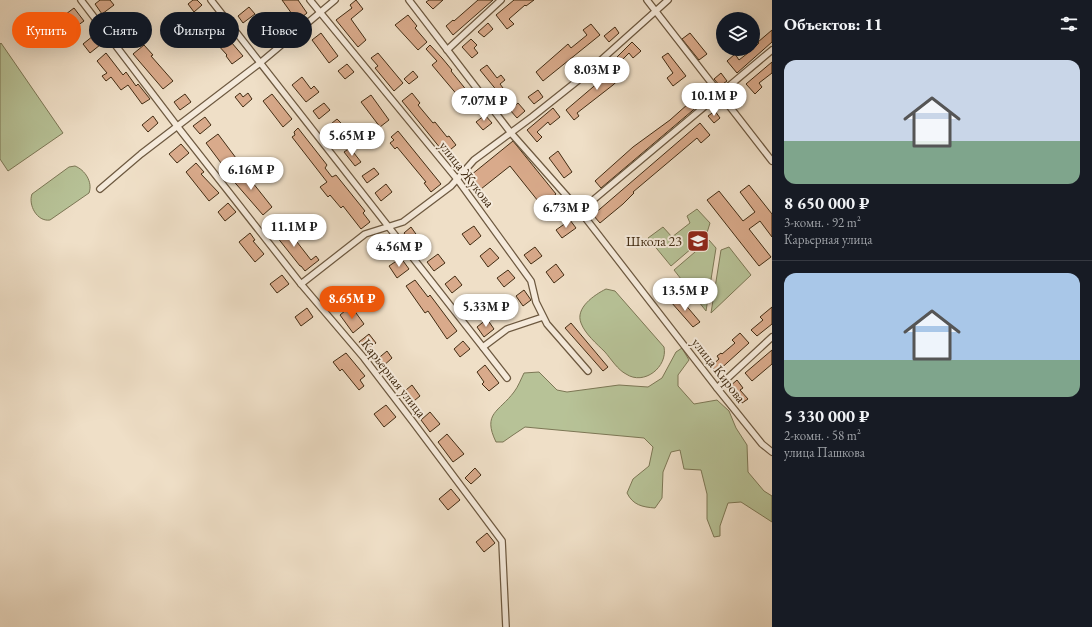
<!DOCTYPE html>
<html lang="ru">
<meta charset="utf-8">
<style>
:root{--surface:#171b24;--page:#20242c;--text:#f1f3f6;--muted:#9ea1a6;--line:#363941;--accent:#ea580c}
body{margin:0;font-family:"EB Garamond",serif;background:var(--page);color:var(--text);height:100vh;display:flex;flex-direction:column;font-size:15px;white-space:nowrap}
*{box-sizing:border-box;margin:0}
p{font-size:13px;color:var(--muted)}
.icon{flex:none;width:22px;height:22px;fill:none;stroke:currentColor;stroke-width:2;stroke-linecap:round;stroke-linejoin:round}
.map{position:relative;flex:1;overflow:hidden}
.panel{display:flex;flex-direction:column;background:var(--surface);width:320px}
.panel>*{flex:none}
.hud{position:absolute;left:12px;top:12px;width:380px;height:36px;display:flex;gap:8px}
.fabs{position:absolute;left:716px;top:12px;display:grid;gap:8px}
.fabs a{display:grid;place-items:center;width:44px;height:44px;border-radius:50%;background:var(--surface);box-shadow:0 4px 16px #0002;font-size:20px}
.price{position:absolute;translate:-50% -34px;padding:0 9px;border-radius:14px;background:#fff;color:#222;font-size:13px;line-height:26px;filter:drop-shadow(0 1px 2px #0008)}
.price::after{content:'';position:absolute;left:50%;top:24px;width:12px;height:9px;margin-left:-6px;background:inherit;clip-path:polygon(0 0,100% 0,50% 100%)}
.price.current{background:var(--accent);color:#fff}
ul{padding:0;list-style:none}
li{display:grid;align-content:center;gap:8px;height:212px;padding:0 12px}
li+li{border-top:1px solid var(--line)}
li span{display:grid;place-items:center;height:124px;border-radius:12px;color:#555}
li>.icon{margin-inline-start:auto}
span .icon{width:72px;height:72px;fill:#fffc;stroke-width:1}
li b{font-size:17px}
h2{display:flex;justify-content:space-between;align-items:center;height:48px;padding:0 12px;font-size:17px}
.pill{padding:0 14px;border-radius:18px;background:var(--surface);box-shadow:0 4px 16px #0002;font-size:14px;line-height:36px}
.pill.current{background:var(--accent);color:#fff}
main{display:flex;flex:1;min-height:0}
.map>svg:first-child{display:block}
.green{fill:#b7c297;stroke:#7c7755}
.building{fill:#d9aa8b;stroke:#422c13}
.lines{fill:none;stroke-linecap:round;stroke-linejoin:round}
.street-casing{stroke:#6d5940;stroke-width:8}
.street{stroke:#f5eadb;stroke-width:5.5}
.labels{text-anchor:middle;stroke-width:4;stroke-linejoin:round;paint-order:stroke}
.street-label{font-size:14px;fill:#422c13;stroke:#f5eadb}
.poi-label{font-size:14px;fill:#422c13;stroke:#f5eadb;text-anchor:end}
</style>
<main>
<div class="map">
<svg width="772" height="627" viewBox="0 0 772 627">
<rect width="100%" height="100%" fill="#efdfc7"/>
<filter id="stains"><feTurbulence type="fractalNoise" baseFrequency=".005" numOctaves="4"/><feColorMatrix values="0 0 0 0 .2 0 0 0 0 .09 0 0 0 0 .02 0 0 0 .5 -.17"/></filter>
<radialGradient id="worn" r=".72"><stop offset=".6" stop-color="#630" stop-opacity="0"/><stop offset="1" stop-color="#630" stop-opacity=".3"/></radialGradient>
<!-- green -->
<g class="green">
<polygon points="1,43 63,133 8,171 0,159 0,44"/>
<path d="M75 166C85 170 93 182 89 193L50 220C37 222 28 205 32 194L69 167Z"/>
<polygon points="697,209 710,223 706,236 671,266 648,238 663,227 672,237 690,223 687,216"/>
<polygon points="709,240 716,248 706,311 674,270"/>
<polygon points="729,247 751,275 711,313 721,250"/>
<path d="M606 289 615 291 664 347C668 367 644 386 626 374 618 370 611 359 605 352 597 344 585 334 581 323 575 308 594 295 606 289Z"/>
<path d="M682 348 689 360 678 375V386L694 404 717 400 729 411 736 428 747 445 748 472 764 491 772 496V522L741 502 728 503 720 526V536L714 537 707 519V494L701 470 684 469 680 450 671 452 663 472 662 498 655 508C642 507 633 505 627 493L633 479 649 466 653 447 644 438 525 427 513 435 503 442H496C482 413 499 412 514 392 518 387 521 379 524 373L539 372 557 390 567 392 619 385 648 387 662 378 676 352Z"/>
</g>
<!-- building -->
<g class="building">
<polygon points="100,0 110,0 114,5 102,14 95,4"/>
<polygon points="193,0 197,0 202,5 194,12 188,4"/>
<polygon points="282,0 298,0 307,13 297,21"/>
<polygon points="356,0 363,9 351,19 366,40 358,47 336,20 352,8 350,5"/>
<polygon points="429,0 443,0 433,9 426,2"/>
<polygon points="478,0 493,0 453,35 446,26 453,20 454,21"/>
<polygon points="514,0 534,0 526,6 525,5 509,19 514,24 507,29 496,15"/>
<polygon points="249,7 255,14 243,23 238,16"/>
<polygon points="74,8 84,21 71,30 62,17"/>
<polygon points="209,13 215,21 203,30 197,22"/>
<polygon points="408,15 417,26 415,28 427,42 418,50 395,25"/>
<polygon points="135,18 145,31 134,39 131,35 129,37 122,28"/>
<polygon points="488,23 493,29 484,37 478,32"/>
<polygon points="591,24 600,35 543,81 536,72 568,44 571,48 587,35 583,30"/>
<polygon points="265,25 272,34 259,44 252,35"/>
<polygon points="615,27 619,33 609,42 604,36"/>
<polygon points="772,30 772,42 737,73 727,61 735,54 739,60 753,49 759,43 758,42"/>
<polygon points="321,33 338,56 329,63 312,40"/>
<polygon points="690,33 707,54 699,60 682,39"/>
<polygon points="93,36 100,45 90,53 83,44"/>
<polygon points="226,36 243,56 232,64 226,56 227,55 217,44"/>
<polygon points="471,39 477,45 474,48 478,53 472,58 462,47"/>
<polygon points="632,42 641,51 633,58 629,53 621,61 617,57"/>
<polygon points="144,45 153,55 151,56 173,81 163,89 133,54"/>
<polygon points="430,45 442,58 452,70 451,71 472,97 464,103 432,65 437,61 426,49"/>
<polygon points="106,53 123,75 126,72 136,86 138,84 150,99 142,104 128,85 121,90 111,77 106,81 102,76 107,73 97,61"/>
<polygon points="378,53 403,83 394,91 375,68 378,66 371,58"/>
<polygon points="668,53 686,76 673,86 667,78 673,73 662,57"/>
<polygon points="772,62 772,73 759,83 762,87 755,94 746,84"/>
<polygon points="347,64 354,72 345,79 338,71"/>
<polygon points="620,64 627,72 613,85 577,113 579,116 574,120 566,110"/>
<polygon points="487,65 497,78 501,75 505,80 500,84 503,88 498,92 480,70"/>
<polygon points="413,71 418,77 409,84 404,79"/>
<polygon points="721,73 727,81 720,86 714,79"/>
<polygon points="302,77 311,89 314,86 319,92 306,102 292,85"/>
<polygon points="696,89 705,100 601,188 595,181 633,147 670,120 688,104 684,99"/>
<polygon points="538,90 543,97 534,104 528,97"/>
<polygon points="240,93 243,97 248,93 252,99 243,107 235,97"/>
<polygon points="412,93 420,103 418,105 433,123 435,122 447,137 449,136 456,145 445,154 402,101"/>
<polygon points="185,94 191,102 180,110 174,102"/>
<polygon points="272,94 292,119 283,127 263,101"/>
<polygon points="371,95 389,120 380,127 361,102"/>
<polygon points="324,103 330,110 319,119 313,111"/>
<polygon points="518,103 525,111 517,118 510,110"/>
<polygon points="553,108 560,117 550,125 548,122 537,132 542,137 537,142 527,130"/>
<polygon points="715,111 720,118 714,123 708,116"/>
<polygon points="485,115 492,123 483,130 476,122"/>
<polygon points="153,116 158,123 148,132 142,125"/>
<polygon points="205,117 211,125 200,134 193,126"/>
<polygon points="337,119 342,124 339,126 343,131 334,138 326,128"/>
<polygon points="700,123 710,135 701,143 697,138 633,192 634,193 623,204 600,223 593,215"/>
<polygon points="298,128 327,165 325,168 332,177 336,175 365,211 363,213 370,222 361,229 343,206 341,208 330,195 328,197 320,187 327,182 292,137 295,135 294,132"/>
<polygon points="398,131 441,184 431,192 424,183 426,182 397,147 395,149 390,143 394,140 391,137"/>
<polygon points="218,134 236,158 224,167 206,143"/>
<polygon points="513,141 556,194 542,206 510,166 481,189 471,175"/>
<polygon points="181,144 189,153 177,163 169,154"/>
<polygon points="350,148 361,162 355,166 344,152"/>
<polygon points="558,151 572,172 564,178 549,158"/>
<polygon points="196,163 204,172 201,174 219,193 209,201 186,172"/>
<polygon points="241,168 272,207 263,215 230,177"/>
<polygon points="374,168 379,174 367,183 362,176"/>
<polygon points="386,184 392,192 381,201 375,193"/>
<polygon points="749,185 772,214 772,237 760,221 749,229 771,257 759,266 707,200 719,191 743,221 755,212 740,192"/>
<polygon points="228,203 236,212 225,221 218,212"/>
<polygon points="570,220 576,228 562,238 556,230"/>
<polygon points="283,224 311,260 316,256 319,260 305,271 301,266 300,266 273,232"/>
<polygon points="474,226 481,236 470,245 462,234"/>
<polygon points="411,227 418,237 411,243 404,233"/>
<polygon points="250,233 255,240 253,241 264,254 255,262 239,242"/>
<polygon points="386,242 392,250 380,259 374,251"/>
<polygon points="535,247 542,256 531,264 524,255"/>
<polygon points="490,248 499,258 488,267 480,256"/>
<polygon points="438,254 445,263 434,271 427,262"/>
<polygon points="401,258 409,269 397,278 389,266"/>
<polygon points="556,264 564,275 554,283 546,272"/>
<polygon points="508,270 515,278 504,287 497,278"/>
<polygon points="282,275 289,284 277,293 270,284"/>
<polygon points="455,276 462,285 452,293 445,284"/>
<polygon points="415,280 428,297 430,295 457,331 447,339 428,311 425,313 406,286"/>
<polygon points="336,289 343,298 333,306 325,297"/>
<polygon points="524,290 531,300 523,306 516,296"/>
<polygon points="678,296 700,322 693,327 671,302"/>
<polygon points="471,297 478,306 468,314 461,305"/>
<polygon points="351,306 364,324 353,333 340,315"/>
<polygon points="772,307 772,324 757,336 751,330 763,320 760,317"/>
<polygon points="307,308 313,317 301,326 295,317"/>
<polygon points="487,319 494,329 484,337 477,327"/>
<polygon points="571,323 608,367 603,371 565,328"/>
<polygon points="740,333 749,343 717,372 711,366 719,359 717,356 721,353 722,354 735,343 732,340"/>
<polygon points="369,334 376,343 366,351 359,342"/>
<polygon points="463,341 470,349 460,357 454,349"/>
<polygon points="772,350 772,364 752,381 745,373"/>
<polygon points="387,351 392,358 381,368 375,361"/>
<polygon points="346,353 365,376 360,380 364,386 359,390 342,369 340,371 333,362"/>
<polygon points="485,365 499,383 489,391 482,384 484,382 477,372"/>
<polygon points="737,380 743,388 740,390 748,399 742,403 729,387"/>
<polygon points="412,385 420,396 409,405 401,394"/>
<polygon points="386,405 396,417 384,427 374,414"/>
<polygon points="430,412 440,424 430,432 421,420"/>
<polygon points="447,434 464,454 453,462 438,442"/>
<polygon points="475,468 481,475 471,484 465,478"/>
<polygon points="451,489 460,500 448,510 439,499"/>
<polygon points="487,533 495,543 484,552 476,542"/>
</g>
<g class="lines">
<!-- street casing -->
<g class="street-casing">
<g id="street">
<polyline points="81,0 177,126 301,284 364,358 413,422 502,541 506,627"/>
<polyline points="211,0 507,378"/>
<polyline points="310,0 457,179 531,281 536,302 547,324 588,371"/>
<polyline points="409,0 511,133 580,211 717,388 762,444 772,452"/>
<polyline points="647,0 772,161"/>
<polyline points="447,50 501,0"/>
<polyline points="100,189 141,154 260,63 335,0"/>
<polyline points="580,211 772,50"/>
<polyline points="301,284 365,234 403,222 451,186 474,160 532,117 581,78 668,0"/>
<polyline points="483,347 507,329 543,317"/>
<polyline points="717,388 772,337"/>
</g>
</g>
<!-- street -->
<use href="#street" class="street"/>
</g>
<!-- icons -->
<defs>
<g id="school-square" transform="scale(1.15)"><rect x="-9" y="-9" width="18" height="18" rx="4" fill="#8f2418" stroke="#f5eadb"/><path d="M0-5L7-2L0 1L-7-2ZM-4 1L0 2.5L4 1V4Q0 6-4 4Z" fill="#fff"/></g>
</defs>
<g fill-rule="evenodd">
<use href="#school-square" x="698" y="241"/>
</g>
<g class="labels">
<!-- street labels -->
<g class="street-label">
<text transform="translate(467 174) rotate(52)" y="5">улица Жукова</text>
<text transform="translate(719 370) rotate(52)" y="5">улица Кирова</text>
<text transform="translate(394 378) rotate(52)" y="5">Карьерная улица</text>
</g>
<!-- poi labels -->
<g class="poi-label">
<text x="682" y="246">Школа 23</text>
</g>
</g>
<rect width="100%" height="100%" filter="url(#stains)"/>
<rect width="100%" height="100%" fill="url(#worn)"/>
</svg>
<div class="fabs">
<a><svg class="icon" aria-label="layers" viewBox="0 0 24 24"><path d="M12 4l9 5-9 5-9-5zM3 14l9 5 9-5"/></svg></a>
</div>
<b class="price" style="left:597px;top:91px">8.03M ₽</b>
<b class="price" style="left:714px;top:117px">10.1M ₽</b>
<b class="price" style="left:484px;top:122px">7.07M ₽</b>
<b class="price" style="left:352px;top:157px">5.65M ₽</b>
<b class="price" style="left:251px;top:191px">6.16M ₽</b>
<b class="price" style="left:566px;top:229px">6.73M ₽</b>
<b class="price" style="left:294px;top:248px">11.1M ₽</b>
<b class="price" style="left:399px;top:268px">4.56M ₽</b>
<b class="price" style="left:685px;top:312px">13.5M ₽</b>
<b class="price current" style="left:352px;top:320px">8.65M ₽</b>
<b class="price" style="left:486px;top:328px">5.33M ₽</b>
<div class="hud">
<a class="pill current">Купить</a>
<a class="pill">Снять</a>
<a class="pill">Фильтры</a>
<a class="pill">Новое</a>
</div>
</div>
<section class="panel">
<h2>Объектов: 11<svg class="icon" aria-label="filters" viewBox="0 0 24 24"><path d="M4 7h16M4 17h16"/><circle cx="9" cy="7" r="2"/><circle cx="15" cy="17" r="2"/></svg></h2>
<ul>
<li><span style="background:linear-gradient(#c9d6e8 65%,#7fa58c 0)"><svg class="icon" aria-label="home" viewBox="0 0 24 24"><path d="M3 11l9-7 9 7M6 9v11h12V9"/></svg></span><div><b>8 650 000 ₽</b><p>3-комн. · 92 m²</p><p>Карьерная улица</p></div></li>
<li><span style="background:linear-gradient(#a9c7e8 70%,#7fa58c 0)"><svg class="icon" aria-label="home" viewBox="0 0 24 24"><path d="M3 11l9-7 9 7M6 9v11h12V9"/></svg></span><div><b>5 330 000 ₽</b><p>2-комн. · 58 m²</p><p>улица Пашкова</p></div></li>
</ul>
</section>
</main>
